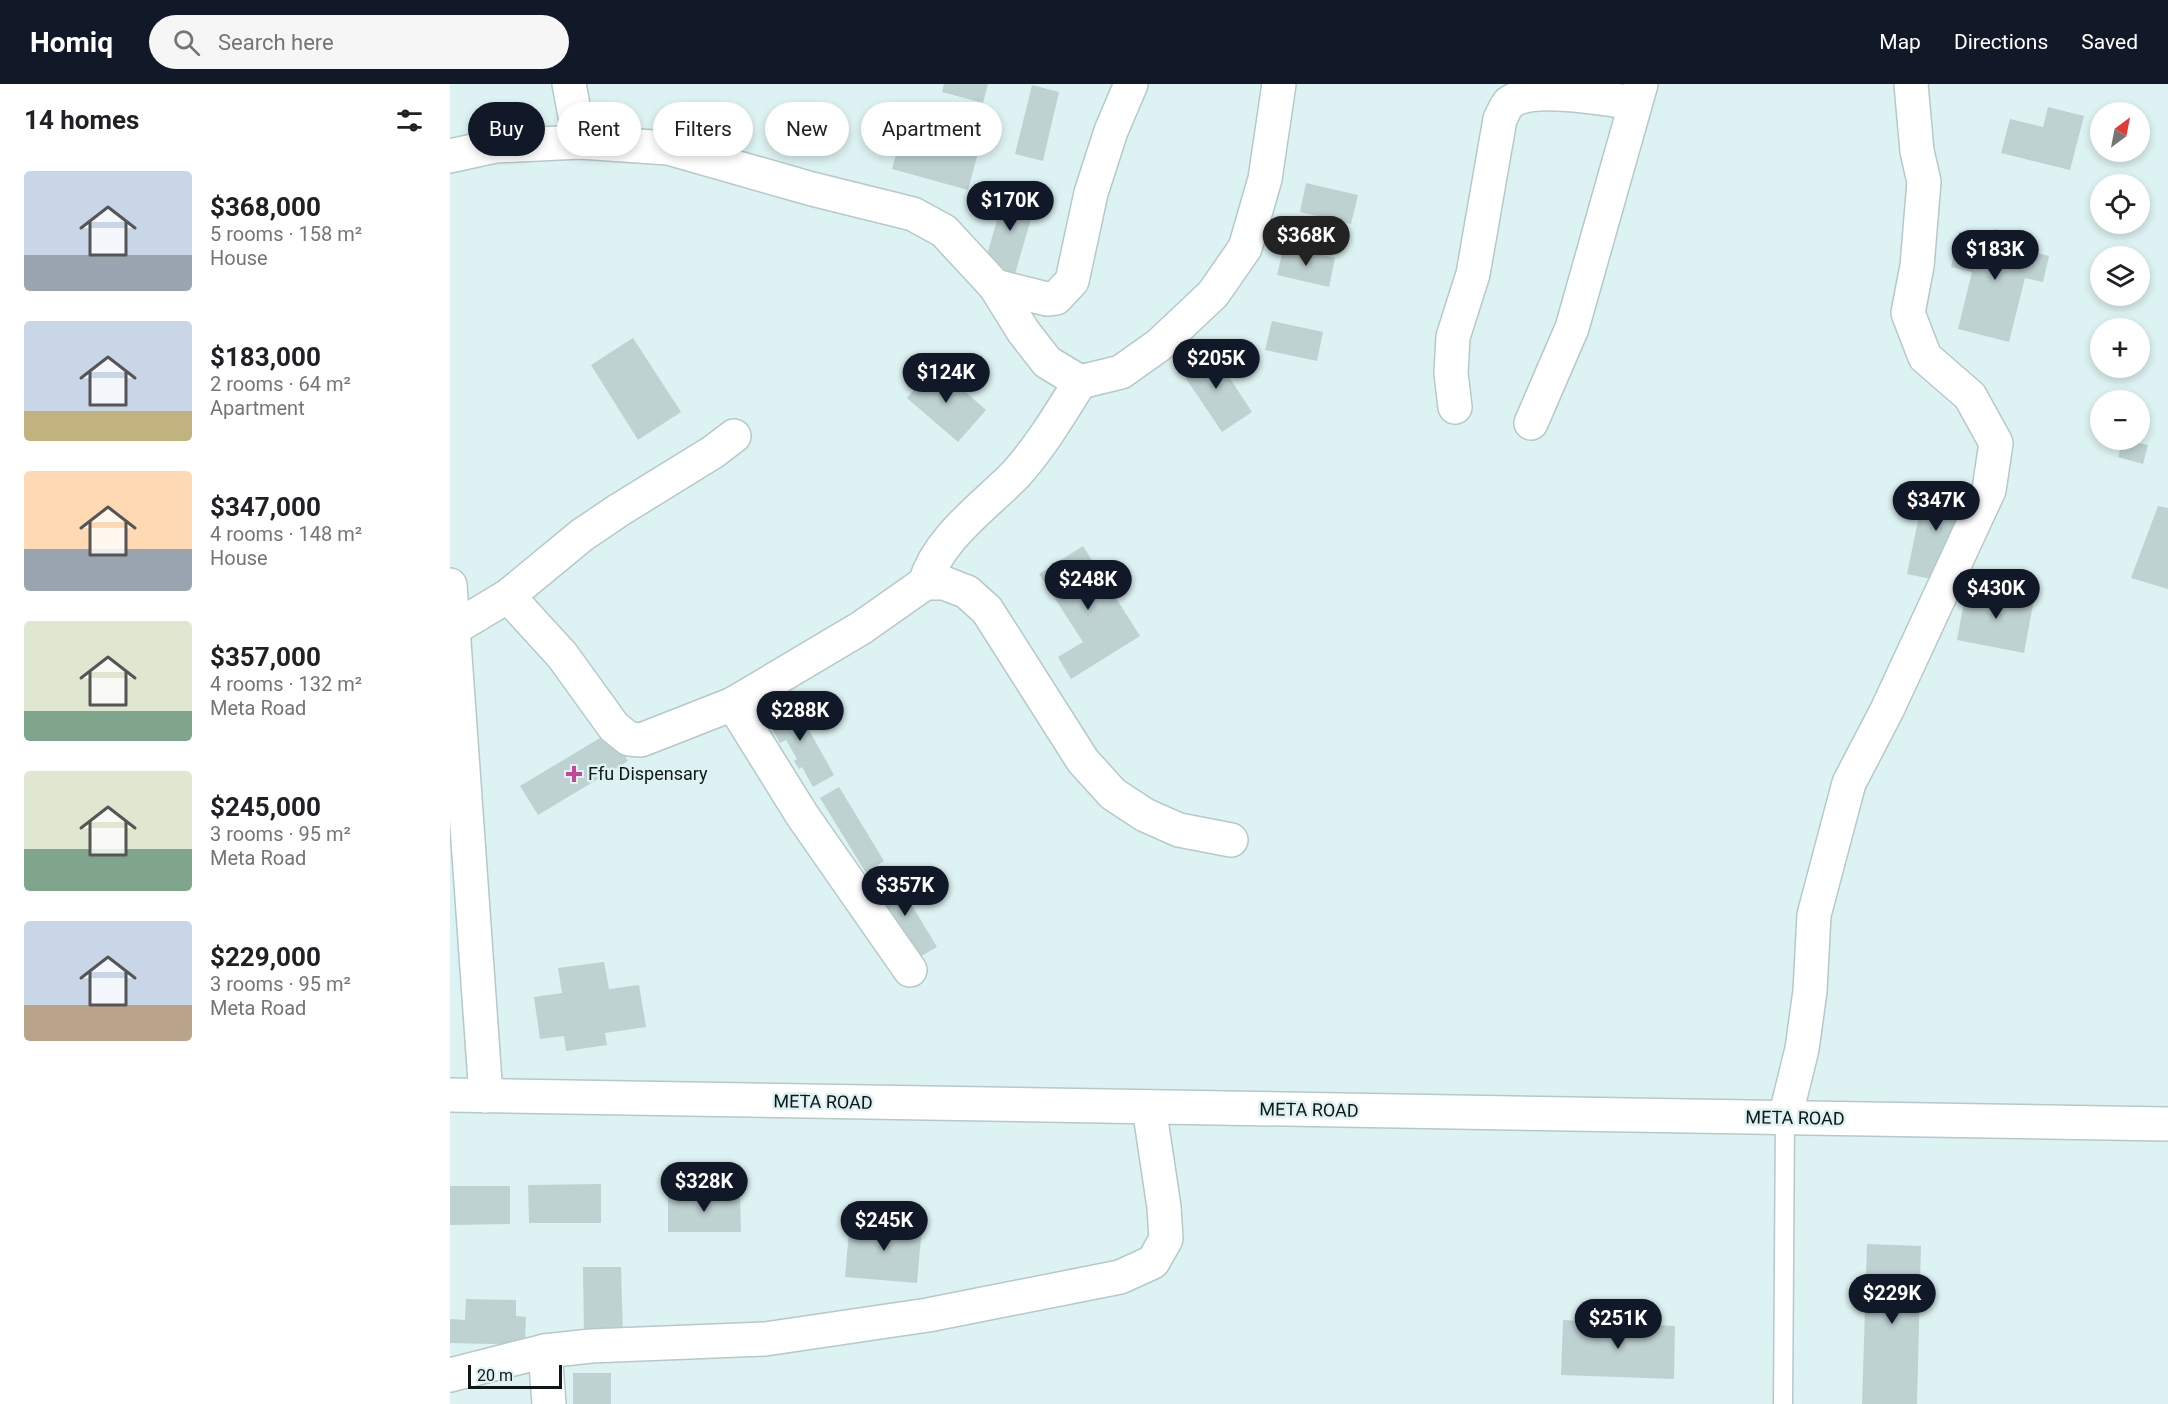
<!DOCTYPE html>
<meta charset="utf-8">
<style>
:root{--surface:#fff;--page:#f6f6f6;--text:#202124;--muted:#757577;--accent:#111827}
body{margin:0;font-family:Roboto,sans-serif;background:var(--page);color:var(--text);height:100vh;display:flex;flex-direction:column;font-size:22px;white-space:nowrap}
*{box-sizing:border-box;margin:0}
p{font-size:20px;color:var(--muted)}
.icon{flex:none;width:33px;height:33px;fill:none;stroke:currentColor;stroke-width:2;stroke-linecap:round;stroke-linejoin:round}
.map{position:relative;flex:1;overflow:hidden}
.sheet{display:flex;flex-direction:column;background:var(--surface);width:450px}
.sheet>*{flex:none}
.top-card{position:absolute;left:18px;top:18px;width:570px;height:54px;display:flex;gap:12px}
.needle{width:39px;rotate:32deg}
.controls{position:absolute;left:1640px;top:18px;display:grid;gap:12px}
.controls a{display:grid;place-items:center;width:60px;height:60px;border-radius:50%;background:var(--surface);box-shadow:0 3px 9px #0003;font-size:30px}
.scale{position:absolute;left:18px;bottom:15px;width:94px;box-sizing:border-box;padding-left:6px;border:3px solid #101717;border-top:0;font-size:16px;line-height:21px;white-space:nowrap;color:#101717;-webkit-text-stroke:4px #ddf2f2;paint-order:stroke}
.price{position:absolute;translate:-50% -51px;padding:0 14px;border-radius:21px;background:var(--accent);color:#fff;font-size:20px;line-height:39px;filter:drop-shadow(0 2px 3px #0008)}
.price::after{content:'';position:absolute;left:50%;top:36px;width:18px;height:14px;margin-left:-9px;background:inherit;clip-path:polygon(0 0,100% 0,50% 100%)}
.price.current{background:#222;color:#fff}
ul{padding:0;list-style:none}
li{display:flex;align-items:center;gap:18px;height:150px;padding:0 24px}
li span{display:grid;place-items:center;flex:none;width:168px;height:120px;border-radius:6px;color:#555}
li>.icon{margin-inline-start:auto}
span .icon{width:72px;height:72px;fill:#fffc;stroke-width:1}
li b{font-size:26px}
h2{display:flex;justify-content:space-between;align-items:center;height:72px;padding:0 24px;font-size:26px}
.pill{padding:0 21px;border-radius:27px;background:var(--surface);box-shadow:0 3px 9px #0003;font-size:21px;line-height:54px}
.pill.current{background:var(--accent);color:#fff}
header{display:flex;align-items:center;gap:36px;box-sizing:border-box;height:84px;padding:0 30px;background:var(--accent);color:#fff}
header strong{font-size:28px}
nav{display:flex;gap:33px;margin-inline-start:auto;font-size:21px}
.search{width:420px;height:54px;background:var(--page);display:flex;align-items:center;gap:15px;box-sizing:border-box;padding:0 21px;border-radius:33px;color:var(--muted);font-size:22px}
main{display:flex;flex:1;min-height:0}
.map>svg:first-child{display:block}
.building{fill:#bed2d2}
.lines{fill:none;stroke-linecap:round;stroke-linejoin:round}
.lane-casing{stroke:#b5c9c9;stroke-width:21}
.street-casing{stroke:#b5c9c9;stroke-width:36}
.secondary-casing{stroke:#b5c9c9;stroke-width:36}
.lane{stroke:#fff;stroke-width:18}
.street{stroke:#fff;stroke-width:33}
.secondary{stroke:#fff;stroke-width:33}
.poi-dot{fill:#c34796;stroke:#ddf2f2;stroke-width:2}
.labels{text-anchor:middle;stroke-width:5;stroke-linejoin:round;paint-order:stroke}
.poi-label{font-size:18px;fill:#101717;stroke:#ddf2f2;text-anchor:start}
.street-label{font-size:18px;fill:#101717;stroke:#ddf2f2}
</style>
<header>
<strong>Homiq</strong>
<div class="search"><svg class="icon" aria-label="search" viewBox="0 0 24 24"><circle cx="10" cy="10" r="6"/><path d="M15 15l6 6"/></svg>Search here</div>
<nav><a>Map</a><a>Directions</a><a>Saved</a></nav>
</header>
<main>
<section class="sheet">
<h2>14 homes<svg class="icon" aria-label="filters" viewBox="0 0 24 24"><path d="M4 7h16M4 17h16"/><circle cx="9" cy="7" r="2"/><circle cx="15" cy="17" r="2"/></svg></h2>
<ul>
<li><span style="background:linear-gradient(#c9d6e8 70%,#9aa5b1 0)"><svg class="icon" aria-label="home" viewBox="0 0 24 24"><path d="M3 11l9-7 9 7M6 9v11h12V9"/></svg></span><div><b>$368,000</b><p>5 rooms · 158 m²</p><p>House</p></div></li>
<li><span style="background:linear-gradient(#c9d6e8 75%,#c2b280 0)"><svg class="icon" aria-label="home" viewBox="0 0 24 24"><path d="M3 11l9-7 9 7M6 9v11h12V9"/></svg></span><div><b>$183,000</b><p>2 rooms · 64 m²</p><p>Apartment</p></div></li>
<li><span style="background:linear-gradient(#ffd9b3 65%,#9aa5b1 0)"><svg class="icon" aria-label="home" viewBox="0 0 24 24"><path d="M3 11l9-7 9 7M6 9v11h12V9"/></svg></span><div><b>$347,000</b><p>4 rooms · 148 m²</p><p>House</p></div></li>
<li><span style="background:linear-gradient(#dfe7d0 75%,#7fa58c 0)"><svg class="icon" aria-label="home" viewBox="0 0 24 24"><path d="M3 11l9-7 9 7M6 9v11h12V9"/></svg></span><div><b>$357,000</b><p>4 rooms · 132 m²</p><p>Meta Road</p></div></li>
<li><span style="background:linear-gradient(#dfe7d0 65%,#7fa58c 0)"><svg class="icon" aria-label="home" viewBox="0 0 24 24"><path d="M3 11l9-7 9 7M6 9v11h12V9"/></svg></span><div><b>$245,000</b><p>3 rooms · 95 m²</p><p>Meta Road</p></div></li>
<li><span style="background:linear-gradient(#c9d6e8 70%,#b9a48a 0)"><svg class="icon" aria-label="home" viewBox="0 0 24 24"><path d="M3 11l9-7 9 7M6 9v11h12V9"/></svg></span><div><b>$229,000</b><p>3 rooms · 95 m²</p><p>Meta Road</p></div></li>
</ul>
</section>
<div class="map">
<svg width="1718" height="1320" viewBox="0 0 1718 1320">
<rect width="100%" height="100%" fill="#ddf2f2"/>
<!-- building -->
<g class="building">
<polygon points="494,0 538,0 533,19 492,8"/>
<polygon points="582,1 609,8 593,77 565,70"/>
<polygon points="1598,23 1634,32 1620,86 1551,69 1560,35 1593,43"/>
<polygon points="488,43 508,49 504,63 528,69 518,106 442,85 452,48 485,58"/>
<polygon points="856,99 908,111 901,140 850,128"/>
<polygon points="556,105 587,114 565,190 534,181"/>
<polygon points="1545,145 1575,152 1572,165 1599,172 1593,198 1575,194 1559,258 1508,245 1522,188 1501,183 1509,148 1542,156"/>
<polygon points="834,162 885,174 879,203 827,191"/>
<polygon points="822,237 873,248 867,277 815,266"/>
<polygon points="183,254 231,328 188,356 141,281"/>
<polygon points="760,264 802,328 772,348 729,284"/>
<polygon points="485,281 536,326 508,358 457,314"/>
<polygon points="1673,356 1698,361 1693,380 1668,373"/>
<polygon points="1476,398 1515,406 1496,498 1457,490"/>
<polygon points="1708,422 1718,424 1718,505 1681,494"/>
<polygon points="633,462 690,552 621,595 608,573 633,558 589,490"/>
<polygon points="1517,502 1584,515 1574,569 1507,556"/>
<polygon points="341,614 384,691 363,703 352,683 349,685 344,677 347,675 336,656 330,659 319,639 325,636 319,626"/>
<polygon points="160,648 178,677 88,731 70,702"/>
<polygon points="389,703 434,777 416,789 370,714"/>
<polygon points="443,790 487,863 466,875 423,802"/>
<polygon points="154,878 159,905 189,901 196,943 155,949 157,961 116,967 114,952 90,955 84,913 112,909 108,884"/>
<polygon points="151,1100 151,1139 79,1139 78,1101"/>
<polygon points="0,1102 60,1102 60,1140 0,1141"/>
<polygon points="290,1109 291,1148 218,1148 218,1110"/>
<polygon points="400,1137 472,1143 467,1199 395,1193"/>
<polygon points="1417,1160 1471,1162 1467,1320 1412,1320"/>
<polygon points="133,1183 171,1183 173,1251 134,1252"/>
<polygon points="16,1215 66,1216 66,1232 76,1233 75,1261 0,1259 0,1235 15,1236"/>
<polygon points="1113,1236 1225,1242 1224,1295 1111,1291"/>
<rect x="123" y="1289" width="38" height="31"/>
</g>
<g class="lines">
<!-- lane casing -->
<g class="lane-casing">
<polyline id="lane" points="1333,1320 1335,1034"/>
</g>
<!-- street casing -->
<g class="street-casing">
<g id="street">
<polyline points="119,0 130,58"/>
<polyline points="0,72 46,62 130,58 218,64 362,105 463,130 494,147 545,202 597,215 606,214 622,197 641,109 661,47 681,0"/>
<polyline points="545,202 573,247 597,278 630,298 671,288 709,261 763,210 795,164 815,95 829,0"/>
<path d="M1005 323 1001 289 1003 253 1023 190 1050 35C1053 30 1055 23 1059 19 1082 0 1155 15 1184 19"/>
<polyline points="1081,339 1122,244 1191,0"/>
<path d="M475 499C488 454 535 422 566 390 591 362 610 330 630 298"/>
<polyline points="0,501 36,1012"/>
<polyline points="58,512 112,571 164,643 179,655 191,656 283,620 411,544 475,499 494,499 517,508 537,526 633,677 663,710 695,731 729,746 781,756"/>
<polyline points="3,545 58,512 132,451 169,426 263,368 284,352"/>
<polyline points="283,620 352,731 460,886"/>
<polyline points="1335,1034 1352,965 1360,907 1364,831 1399,699 1437,626 1539,406 1546,359 1520,312 1475,273 1458,229 1467,182 1474,98 1467,67 1461,0"/>
<polyline points="95,1267 99,1320"/>
<polyline points="0,1291 95,1267 141,1262 315,1255 478,1231 670,1193 703,1178 716,1155 714,1123 699,1023"/>
</g>
</g>
<!-- secondary casing -->
<g class="secondary-casing">
<polyline id="secondary" points="0,1011 1718,1040"/>
</g>
<!-- lane -->
<use href="#lane" class="lane"/>
<!-- street -->
<use href="#street" class="street"/>
<!-- secondary -->
<use href="#secondary" class="secondary"/>
</g>
<!-- markers -->
<path class="poi-dot" d="M121 681h6v6h6v6h-6v6h-6v-6h-6v-6h6z"/>
<g class="labels">
<!-- poi labels -->
<g class="poi-label">
<text x="138" y="696">Ffu Dispensary</text>
</g>
<!-- street labels -->
<g class="street-label">
<text transform="translate(373 1018) rotate(1)" y="6">META ROAD</text>
<text transform="translate(859 1026) rotate(1)" y="6">META ROAD</text>
<text transform="translate(1345 1034) rotate(1)" y="6">META ROAD</text>
</g>
</g>
</svg>
<div class="controls">
<a><svg class="needle" viewBox="-14 -14 28 28"><path d="M0-13l5 13h-10z" fill="#e53935"/><path d="M0 13l5-13h-10z" fill="#757577"/></svg></a>
<a><svg class="icon" aria-label="locate" viewBox="0 0 24 24"><circle cx="12" cy="12" r="6"/><path d="M12 2v4M12 18v4M2 12h4M18 12h4"/></svg></a>
<a><svg class="icon" aria-label="layers" viewBox="0 0 24 24"><path d="M12 4l9 5-9 5-9-5zM3 14l9 5 9-5"/></svg></a>
<a>+</a>
<a>−</a>
</div>
<div class="scale">20 m</div>
<b class="price" style="left:560px;top:148px">$170K</b>
<b class="price current" style="left:856px;top:183px">$368K</b>
<b class="price" style="left:1545px;top:197px">$183K</b>
<b class="price" style="left:766px;top:306px">$205K</b>
<b class="price" style="left:496px;top:320px">$124K</b>
<b class="price" style="left:1486px;top:448px">$347K</b>
<b class="price" style="left:638px;top:527px">$248K</b>
<b class="price" style="left:1546px;top:536px">$430K</b>
<b class="price" style="left:350px;top:658px">$288K</b>
<b class="price" style="left:455px;top:833px">$357K</b>
<b class="price" style="left:254px;top:1129px">$328K</b>
<b class="price" style="left:434px;top:1168px">$245K</b>
<b class="price" style="left:1442px;top:1241px">$229K</b>
<b class="price" style="left:1168px;top:1266px">$251K</b>
<div class="top-card">
<a class="pill current">Buy</a>
<a class="pill">Rent</a>
<a class="pill">Filters</a>
<a class="pill">New</a>
<a class="pill">Apartment</a>
</div>
</div>
</main>
